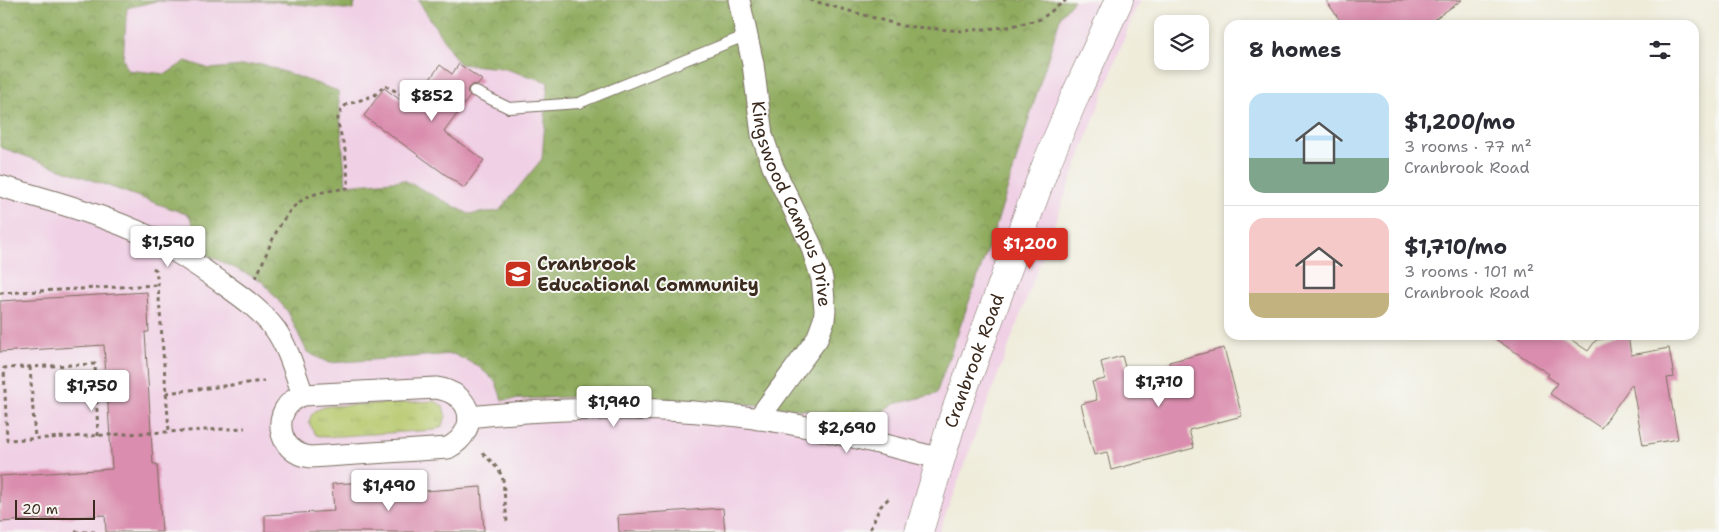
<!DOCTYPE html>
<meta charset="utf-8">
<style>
:root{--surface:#fff;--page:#f2f2f3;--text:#2b2b33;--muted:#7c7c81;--line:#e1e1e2;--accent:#d93025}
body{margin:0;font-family:"Shantell Sans",sans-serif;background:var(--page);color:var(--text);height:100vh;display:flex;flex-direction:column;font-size:19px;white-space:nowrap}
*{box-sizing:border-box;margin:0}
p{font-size:16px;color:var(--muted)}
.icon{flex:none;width:28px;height:28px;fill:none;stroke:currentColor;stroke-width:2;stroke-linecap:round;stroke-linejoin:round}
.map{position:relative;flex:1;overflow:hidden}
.sheet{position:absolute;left:1224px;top:20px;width:475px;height:320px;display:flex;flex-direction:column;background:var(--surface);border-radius:15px;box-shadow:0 2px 8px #0003}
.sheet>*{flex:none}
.fabs{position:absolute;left:1154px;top:15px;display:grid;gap:10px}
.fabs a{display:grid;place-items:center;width:55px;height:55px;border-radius:10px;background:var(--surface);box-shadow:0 2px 8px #0003;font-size:25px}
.scale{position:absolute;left:15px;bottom:12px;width:80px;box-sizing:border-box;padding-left:5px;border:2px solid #3b2a1e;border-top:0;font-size:14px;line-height:18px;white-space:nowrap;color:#3b2a1e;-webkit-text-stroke:4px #f6f6f2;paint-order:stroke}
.price{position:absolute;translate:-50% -42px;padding:0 11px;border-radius:5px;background:#fff;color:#222;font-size:16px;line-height:32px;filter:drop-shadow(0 1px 2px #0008)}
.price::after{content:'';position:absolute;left:50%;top:30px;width:15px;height:11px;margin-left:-8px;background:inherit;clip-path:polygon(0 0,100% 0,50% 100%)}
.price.current{background:var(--accent);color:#fff}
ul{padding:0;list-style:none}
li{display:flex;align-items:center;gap:15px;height:125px;padding:0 25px}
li+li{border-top:1px solid var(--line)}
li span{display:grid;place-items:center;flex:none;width:140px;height:100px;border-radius:15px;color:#555}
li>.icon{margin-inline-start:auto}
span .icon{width:60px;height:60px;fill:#fffc;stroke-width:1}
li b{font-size:21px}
h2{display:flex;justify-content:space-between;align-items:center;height:60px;padding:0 25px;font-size:21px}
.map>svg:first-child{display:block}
.built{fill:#f0d0e5}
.grass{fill:url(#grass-tufts);stroke:#787944}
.forest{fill:url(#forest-crowns);stroke:#666b3e}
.building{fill:#da8dae}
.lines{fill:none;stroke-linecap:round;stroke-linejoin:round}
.lane-casing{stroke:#7a6e60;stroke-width:12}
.street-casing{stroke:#7a6e60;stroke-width:23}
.secondary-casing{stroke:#7a6e60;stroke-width:29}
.path{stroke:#7a6e60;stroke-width:3;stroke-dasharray:4 4;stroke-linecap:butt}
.lane{stroke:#fff;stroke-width:10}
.street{stroke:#fff;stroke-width:21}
.secondary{stroke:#fff;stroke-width:28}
.labels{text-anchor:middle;stroke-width:4;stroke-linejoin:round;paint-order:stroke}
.street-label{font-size:18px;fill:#3b2a1e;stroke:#f6f6f2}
.poi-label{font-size:18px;font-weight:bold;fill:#3b2a1e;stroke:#f6f6f2;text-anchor:start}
</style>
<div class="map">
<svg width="1719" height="532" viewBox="0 0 1719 532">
<defs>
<pattern id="grass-tufts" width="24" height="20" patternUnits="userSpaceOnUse" patternTransform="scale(1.25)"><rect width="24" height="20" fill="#b6c86b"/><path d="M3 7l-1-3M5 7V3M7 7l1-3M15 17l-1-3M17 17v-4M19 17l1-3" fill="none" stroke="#9dac5c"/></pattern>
<pattern id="forest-crowns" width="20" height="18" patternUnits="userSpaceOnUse" patternTransform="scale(1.25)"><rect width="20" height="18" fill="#90ac5f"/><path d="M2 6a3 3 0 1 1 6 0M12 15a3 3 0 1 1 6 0" fill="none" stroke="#778c4e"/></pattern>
</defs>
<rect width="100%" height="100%" fill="#f6f6f2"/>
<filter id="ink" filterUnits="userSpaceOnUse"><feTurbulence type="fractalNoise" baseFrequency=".02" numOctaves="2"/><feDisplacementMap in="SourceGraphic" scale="10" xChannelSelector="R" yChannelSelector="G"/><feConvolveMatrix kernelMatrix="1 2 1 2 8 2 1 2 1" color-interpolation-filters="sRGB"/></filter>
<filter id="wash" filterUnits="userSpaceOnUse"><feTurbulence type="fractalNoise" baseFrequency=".0096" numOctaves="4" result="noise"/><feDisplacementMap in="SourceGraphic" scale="20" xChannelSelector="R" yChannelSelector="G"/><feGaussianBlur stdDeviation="1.12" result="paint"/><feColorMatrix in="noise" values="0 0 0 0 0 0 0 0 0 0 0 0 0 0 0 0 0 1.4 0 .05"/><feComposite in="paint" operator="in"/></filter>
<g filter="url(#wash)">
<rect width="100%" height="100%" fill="#efecda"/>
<!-- built -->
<polygon class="built" points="0,0 1141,0 1133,15 939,532 0,532"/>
<!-- grass -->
<path class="grass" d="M435 401 443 406 446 417 442 426 435 430 324 437 316 435 309 423C311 410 319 408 330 406Z"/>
<!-- forest -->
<polygon class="forest" points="0,0 356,0 353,10 270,1 156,1 127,8 123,57 127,70 166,74 186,61 210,69 262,64 338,91 346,185 404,180 469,214 499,211 542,159 548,82 502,68 459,64 418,0 1074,0 1061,15 996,226 936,394 894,404 880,414 871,429 817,411 719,401 591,396 502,400 496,382 478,366 453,354 329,363 307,352 288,312 262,281 205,254 189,215 0,147"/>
<g id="blocks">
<!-- building -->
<g class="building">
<polygon points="1326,0 1462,0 1426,25 1343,25"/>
<polygon points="459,64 482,80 478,85 473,84 468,88 467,92 470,96 444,132 484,160 464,188 364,116 384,88 410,107 440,65 452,74"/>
<polygon points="147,292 149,332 145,332 153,464 157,464 162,532 106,532 105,515 0,522 0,476 112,469 104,345 0,352 0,301"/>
<polygon points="1489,335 1564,335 1588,351 1596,340 1628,335 1631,355 1669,348 1674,377 1667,378 1678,439 1643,445 1632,384 1601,428 1550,394 1557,383 1547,376 1549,374"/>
<polygon points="1224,348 1242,416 1189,430 1194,448 1111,470 1107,452 1094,455 1081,404 1097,400 1092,382 1105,379 1101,362 1122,356 1130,385 1172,375 1169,362"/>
<polygon points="367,482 368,495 481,487 484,532 265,532 265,515 334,511 332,484"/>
<polygon points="723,508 725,532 619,532 618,515"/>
</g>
</g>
</g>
<g filter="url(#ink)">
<use href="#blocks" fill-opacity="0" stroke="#7a6e60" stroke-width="1"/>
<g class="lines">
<!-- lane casing -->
<g class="lane-casing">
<polyline id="lane" points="474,91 509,108 579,103 747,35"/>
</g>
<!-- street casing -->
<g class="street-casing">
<g id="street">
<path id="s1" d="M739 0 753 64 762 135 773 167 811 245 822 279 825 310 824 320 817 339 758 419"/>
<path d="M0 186C52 201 105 215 154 239 176 251 197 265 218 280 239 295 259 308 275 329 289 349 295 373 303 395"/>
<path d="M436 388C473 393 481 430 448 448L311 457C276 454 269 407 303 395Z"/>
<path d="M469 417C574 406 682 405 786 423 838 432 890 446 941 459"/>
</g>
</g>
<!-- secondary casing -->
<g class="secondary-casing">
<g id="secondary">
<path id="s2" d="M919 532 953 418 1046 165 1075 96 1119 0"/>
</g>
</g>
<!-- path -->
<g class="path">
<polyline points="810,0 903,26 962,31 1008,27 1041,19 1066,0"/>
<polyline points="153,268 156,270 158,285 169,431"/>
<path d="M256 278C268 252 281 207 310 196 321 191 336 190 348 188V180L345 150 337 120 342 109 346 105 375 95 384 85 414 101"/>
<polyline points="0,293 158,285"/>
<polyline points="30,367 35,439"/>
<polyline points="166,393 264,381"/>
<polyline points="98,436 95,364 4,368 7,440 245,428"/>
<polyline points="483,453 499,470 503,480 507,522"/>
<polyline points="870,529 880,507 890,497"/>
<polyline points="75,532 96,532"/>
</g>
<!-- lane -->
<use href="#lane" class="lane"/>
<!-- street -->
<use href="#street" class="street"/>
<!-- secondary -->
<use href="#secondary" class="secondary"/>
</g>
</g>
<!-- icons -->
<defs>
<g id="school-square" transform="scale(1.4375)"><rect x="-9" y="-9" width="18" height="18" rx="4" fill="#c8321e" stroke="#f6f6f2"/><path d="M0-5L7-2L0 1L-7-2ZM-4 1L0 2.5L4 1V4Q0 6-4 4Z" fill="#fff"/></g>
</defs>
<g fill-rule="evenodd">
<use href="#school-square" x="518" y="274"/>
</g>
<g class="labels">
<!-- street labels -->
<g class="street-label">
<text dy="6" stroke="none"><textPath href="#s1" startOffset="212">Kingswood Campus Drive</textPath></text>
<text dy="6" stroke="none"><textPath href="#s2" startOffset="180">Cranbrook Road</textPath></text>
</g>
<!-- poi labels -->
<g class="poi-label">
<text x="537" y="270">Cranbrook<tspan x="537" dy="21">Educational Community</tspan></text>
</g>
</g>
</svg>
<div class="fabs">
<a><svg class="icon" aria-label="layers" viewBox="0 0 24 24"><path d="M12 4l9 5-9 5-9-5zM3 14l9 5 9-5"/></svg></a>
</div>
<div class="scale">20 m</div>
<b class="price" style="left:432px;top:122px">$852</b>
<b class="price" style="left:168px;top:268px">$1,590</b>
<b class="price current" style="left:1030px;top:270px">$1,200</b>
<b class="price" style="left:1159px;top:408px">$1,710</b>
<b class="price" style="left:92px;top:412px">$1,750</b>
<b class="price" style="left:614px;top:428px">$1,940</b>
<b class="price" style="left:847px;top:454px">$2,690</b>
<b class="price" style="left:389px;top:512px">$1,490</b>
<section class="sheet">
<h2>8 homes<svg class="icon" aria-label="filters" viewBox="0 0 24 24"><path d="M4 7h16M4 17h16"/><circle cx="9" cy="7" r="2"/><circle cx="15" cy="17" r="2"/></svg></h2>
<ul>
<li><span style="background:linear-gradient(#bfe0f5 65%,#7fa58c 0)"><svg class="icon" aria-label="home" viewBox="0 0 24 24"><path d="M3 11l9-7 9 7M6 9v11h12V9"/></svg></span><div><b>$1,200/mo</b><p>3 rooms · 77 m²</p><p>Cranbrook Road</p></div></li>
<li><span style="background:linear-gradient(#f6c9c9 75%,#c2b280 0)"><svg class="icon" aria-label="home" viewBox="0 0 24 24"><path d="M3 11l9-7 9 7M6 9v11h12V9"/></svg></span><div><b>$1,710/mo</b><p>3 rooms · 101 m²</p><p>Cranbrook Road</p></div></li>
</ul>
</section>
</div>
